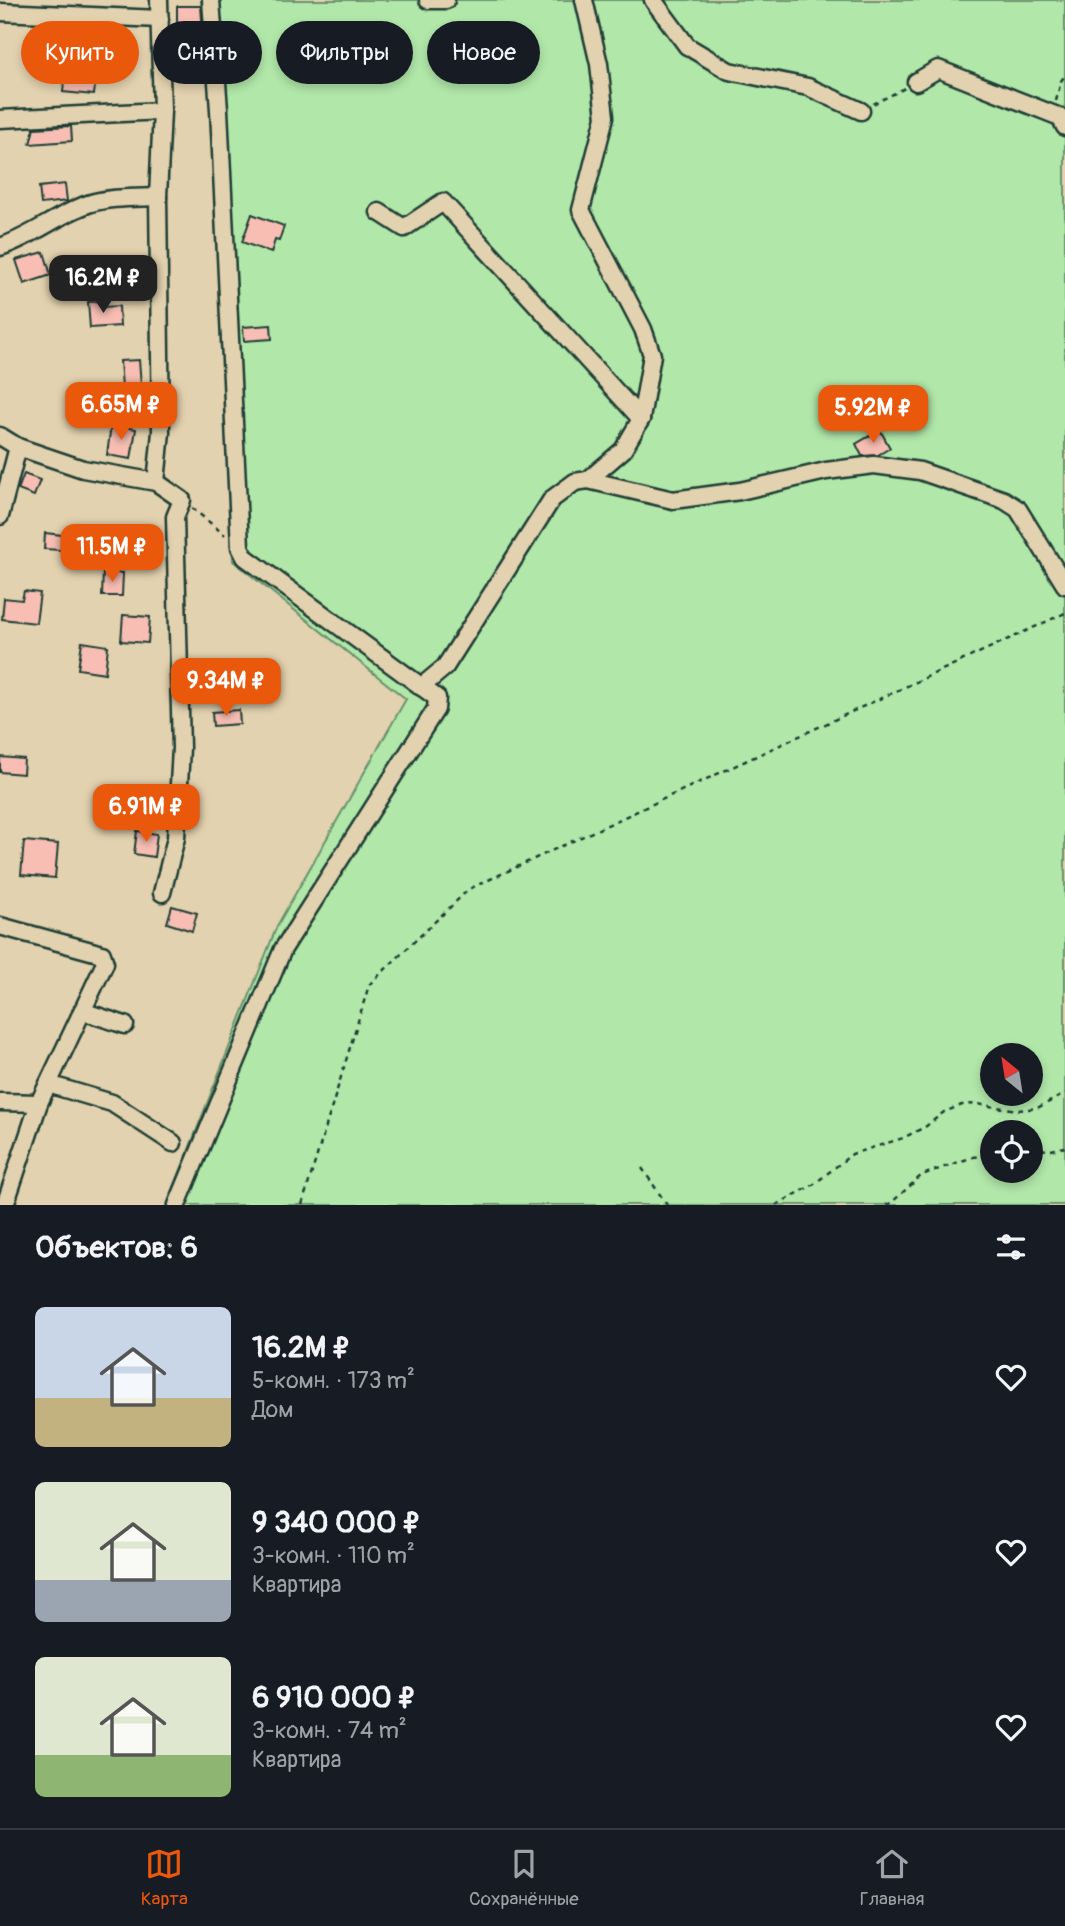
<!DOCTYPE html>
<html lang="ru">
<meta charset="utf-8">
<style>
:root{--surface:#171b24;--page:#242831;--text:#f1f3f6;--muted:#9ea1a6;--line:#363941;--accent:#ea580c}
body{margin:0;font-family:Pangolin,sans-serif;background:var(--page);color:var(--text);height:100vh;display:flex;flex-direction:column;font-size:26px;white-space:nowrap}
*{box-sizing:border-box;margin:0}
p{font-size:23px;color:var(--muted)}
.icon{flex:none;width:38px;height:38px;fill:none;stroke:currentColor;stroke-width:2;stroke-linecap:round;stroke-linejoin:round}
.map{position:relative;height:1205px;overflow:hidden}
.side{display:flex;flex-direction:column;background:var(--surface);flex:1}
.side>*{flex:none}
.guide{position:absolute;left:21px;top:21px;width:700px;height:63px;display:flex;gap:14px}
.needle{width:46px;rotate:330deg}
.tools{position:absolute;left:980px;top:1043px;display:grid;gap:14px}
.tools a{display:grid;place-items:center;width:63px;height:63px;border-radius:50%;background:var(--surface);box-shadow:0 4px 10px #0003;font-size:35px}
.price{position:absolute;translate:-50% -60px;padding:0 16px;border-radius:14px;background:var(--accent);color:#fff;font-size:23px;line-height:46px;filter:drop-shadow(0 2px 4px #0008)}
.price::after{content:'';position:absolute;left:50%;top:42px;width:21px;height:16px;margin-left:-10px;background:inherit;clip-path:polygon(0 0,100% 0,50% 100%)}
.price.active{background:#222;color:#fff}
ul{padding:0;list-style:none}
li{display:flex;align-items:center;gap:21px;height:175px;padding:0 35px}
li span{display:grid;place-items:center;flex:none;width:196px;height:140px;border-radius:10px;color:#555}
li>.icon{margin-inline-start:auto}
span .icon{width:84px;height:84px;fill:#fffc;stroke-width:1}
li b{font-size:30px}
h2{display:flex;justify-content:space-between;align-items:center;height:84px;padding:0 35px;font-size:30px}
.chip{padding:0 24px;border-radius:32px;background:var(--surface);box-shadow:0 4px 10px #0003;font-size:24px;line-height:63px}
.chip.active{background:var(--accent);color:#fff}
.tab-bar{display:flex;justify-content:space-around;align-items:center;height:98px;border-top:2px solid var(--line);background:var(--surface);font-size:19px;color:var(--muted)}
.tab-bar a{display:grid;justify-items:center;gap:4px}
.tab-bar .active{color:var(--accent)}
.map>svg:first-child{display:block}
.green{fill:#b1e7a9;stroke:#68926e;stroke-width:2;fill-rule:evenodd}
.building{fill:#f8beb3;stroke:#1f3d34;stroke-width:2}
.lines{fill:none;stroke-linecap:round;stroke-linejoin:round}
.minor-casing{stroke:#1f3d34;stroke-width:21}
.path{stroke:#1f3d34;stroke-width:2.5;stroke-dasharray:5 5;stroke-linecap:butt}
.minor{stroke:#e3d2af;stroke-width:16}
</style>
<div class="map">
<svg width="1065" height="1205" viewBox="0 0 1065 1205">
<rect width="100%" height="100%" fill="#e3d2af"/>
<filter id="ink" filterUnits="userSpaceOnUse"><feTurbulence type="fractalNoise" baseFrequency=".0143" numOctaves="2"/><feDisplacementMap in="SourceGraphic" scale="14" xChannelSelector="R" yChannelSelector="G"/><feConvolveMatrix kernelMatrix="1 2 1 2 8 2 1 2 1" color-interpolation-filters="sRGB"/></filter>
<g filter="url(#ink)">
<!-- green -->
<path class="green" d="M201 0H1065V1205H167L277 926 406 699 233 561 209 88ZM992 1055H1031V1094H992ZM992 1132H1031V1171H992Z"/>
<!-- building -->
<g class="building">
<polygon points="177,6 201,6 203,33 177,34"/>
<polygon points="65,74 96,77 94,95 63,92"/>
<polygon points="71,126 72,141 30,144 34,128"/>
<polygon points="65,184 67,201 41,204 39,187"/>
<polygon points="252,214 284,226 279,241 275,240 271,253 242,242"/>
<polygon points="44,252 51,275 24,284 16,260"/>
<polygon points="103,301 103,307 119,306 120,326 90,328 88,302"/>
<polygon points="271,325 272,339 244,341 243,327"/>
<polygon points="139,360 141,385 122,387 120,361"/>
<polygon points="111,425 136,429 131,459 107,455"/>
<polygon points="880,430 890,448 878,455 862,456 856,444"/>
<polygon points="24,474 40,480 34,496 18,490"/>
<polygon points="45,533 62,535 61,550 44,549"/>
<polygon points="103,572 123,573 122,596 102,596"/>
<polygon points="24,591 40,593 36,623 2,619 4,598 22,600"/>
<polygon points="123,615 150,617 148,643 121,641"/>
<polygon points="82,642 108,646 105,673 78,669"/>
<polygon points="239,710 240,724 213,726 212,712"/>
<polygon points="0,757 24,759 23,774 0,772"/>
<polygon points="137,831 157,834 154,857 134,854"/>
<polygon points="24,841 58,844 55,878 21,875"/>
<polygon points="172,906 197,913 192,931 167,923"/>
</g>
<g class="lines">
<!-- minor casing -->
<g class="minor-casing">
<g id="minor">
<polyline points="428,0 446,0"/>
<polyline points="584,0 599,64 605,117 581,210 643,329 652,355 641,419 623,450 588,480"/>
<polyline points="653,0 687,46 729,71 808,87 861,111"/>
<polyline points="0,12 160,19"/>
<polyline points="916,82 938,69 1060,117 1065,127"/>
<polyline points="0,119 162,111"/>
<polyline points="379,212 404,228 443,202 641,419"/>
<path d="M0 247C31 237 57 215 88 204 109 197 135 198 158 197"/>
<polyline points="0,436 18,447 83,469 156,482 182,500 175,517 181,748 176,838 162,893"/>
<polyline points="156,482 161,432 158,197 162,111 159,0"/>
<polyline points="0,516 18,447"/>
<polyline points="421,687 445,667 552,499 575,482 588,480 673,500 740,491 826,471 874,465 920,471 1004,500 1018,509 1065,585"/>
<polyline points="0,926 102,954 105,963 39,1103 5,1205"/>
<polyline points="82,1011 125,1025"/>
<polyline points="48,1084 112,1103 173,1143"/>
<polyline points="0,1102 39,1103"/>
<polyline points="177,1205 283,949 436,709 437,698 245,557 240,547 219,110 211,0"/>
</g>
</g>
<!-- path -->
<g class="path">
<polyline points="1056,101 1061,81 1065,75"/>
<polyline points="873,104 905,88"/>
<polyline points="192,508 225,535"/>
<polyline points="1031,1149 1051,1150 1065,1147"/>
<polyline points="642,1168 667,1205"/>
<polyline points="302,1205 369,985 469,889 1065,613"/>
<polyline points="776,1205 813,1185 852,1154 903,1138 925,1127 944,1112 962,1105 976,1104 1018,1110 1037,1108 1065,1094"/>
<polyline points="886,1205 891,1203 922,1175 973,1157 992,1154"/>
</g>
<!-- minor -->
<use href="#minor" class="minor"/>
</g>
</g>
</svg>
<div class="tools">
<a><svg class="needle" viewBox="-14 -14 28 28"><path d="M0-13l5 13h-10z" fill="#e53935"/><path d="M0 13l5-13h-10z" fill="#9ea1a6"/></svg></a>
<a><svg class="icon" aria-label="locate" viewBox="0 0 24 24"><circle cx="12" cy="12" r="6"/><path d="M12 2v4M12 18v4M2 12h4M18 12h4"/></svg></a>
</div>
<b class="price active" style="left:103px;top:315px">16.2M ₽</b>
<b class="price" style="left:121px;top:442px">6.65M ₽</b>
<b class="price" style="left:873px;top:445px">5.92M ₽</b>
<b class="price" style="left:112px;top:584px">11.5M ₽</b>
<b class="price" style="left:226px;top:718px">9.34M ₽</b>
<b class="price" style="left:146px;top:844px">6.91M ₽</b>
<div class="guide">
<a class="chip active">Купить</a>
<a class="chip">Снять</a>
<a class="chip">Фильтры</a>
<a class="chip">Новое</a>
</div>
</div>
<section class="side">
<h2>Объектов: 6<svg class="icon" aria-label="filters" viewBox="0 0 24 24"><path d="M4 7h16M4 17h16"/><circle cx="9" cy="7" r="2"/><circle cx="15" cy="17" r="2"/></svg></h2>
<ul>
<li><span style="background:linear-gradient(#c9d6e8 65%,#c2b280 0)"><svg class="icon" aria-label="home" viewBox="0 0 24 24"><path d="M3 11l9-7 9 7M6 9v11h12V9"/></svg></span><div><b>16.2M ₽</b><p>5-комн. · 173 m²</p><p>Дом</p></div><svg class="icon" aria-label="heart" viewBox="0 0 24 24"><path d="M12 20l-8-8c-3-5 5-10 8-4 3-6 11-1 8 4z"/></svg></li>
<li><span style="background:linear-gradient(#dfe7d0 70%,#9aa5b1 0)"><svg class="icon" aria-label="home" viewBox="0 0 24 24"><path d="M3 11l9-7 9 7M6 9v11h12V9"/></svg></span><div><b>9 340 000 ₽</b><p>3-комн. · 110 m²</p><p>Квартира</p></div><svg class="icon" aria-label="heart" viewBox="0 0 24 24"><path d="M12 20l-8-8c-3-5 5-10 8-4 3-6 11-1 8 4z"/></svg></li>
<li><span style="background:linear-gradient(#dfe7d0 70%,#8fb573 0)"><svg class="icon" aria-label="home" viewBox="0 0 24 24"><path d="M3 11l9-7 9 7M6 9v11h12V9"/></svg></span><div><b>6 910 000 ₽</b><p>3-комн. · 74 m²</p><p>Квартира</p></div><svg class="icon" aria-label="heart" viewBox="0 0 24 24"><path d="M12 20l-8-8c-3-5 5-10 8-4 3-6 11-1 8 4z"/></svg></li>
</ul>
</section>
<nav class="tab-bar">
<a class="active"><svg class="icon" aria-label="map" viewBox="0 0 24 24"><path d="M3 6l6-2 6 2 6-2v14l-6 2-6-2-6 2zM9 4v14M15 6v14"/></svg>Карта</a>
<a><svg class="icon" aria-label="saved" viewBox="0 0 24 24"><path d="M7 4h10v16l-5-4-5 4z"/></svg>Сохранённые</a>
<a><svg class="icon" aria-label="home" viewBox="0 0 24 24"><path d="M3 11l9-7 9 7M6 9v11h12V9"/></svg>Главная</a>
</nav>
